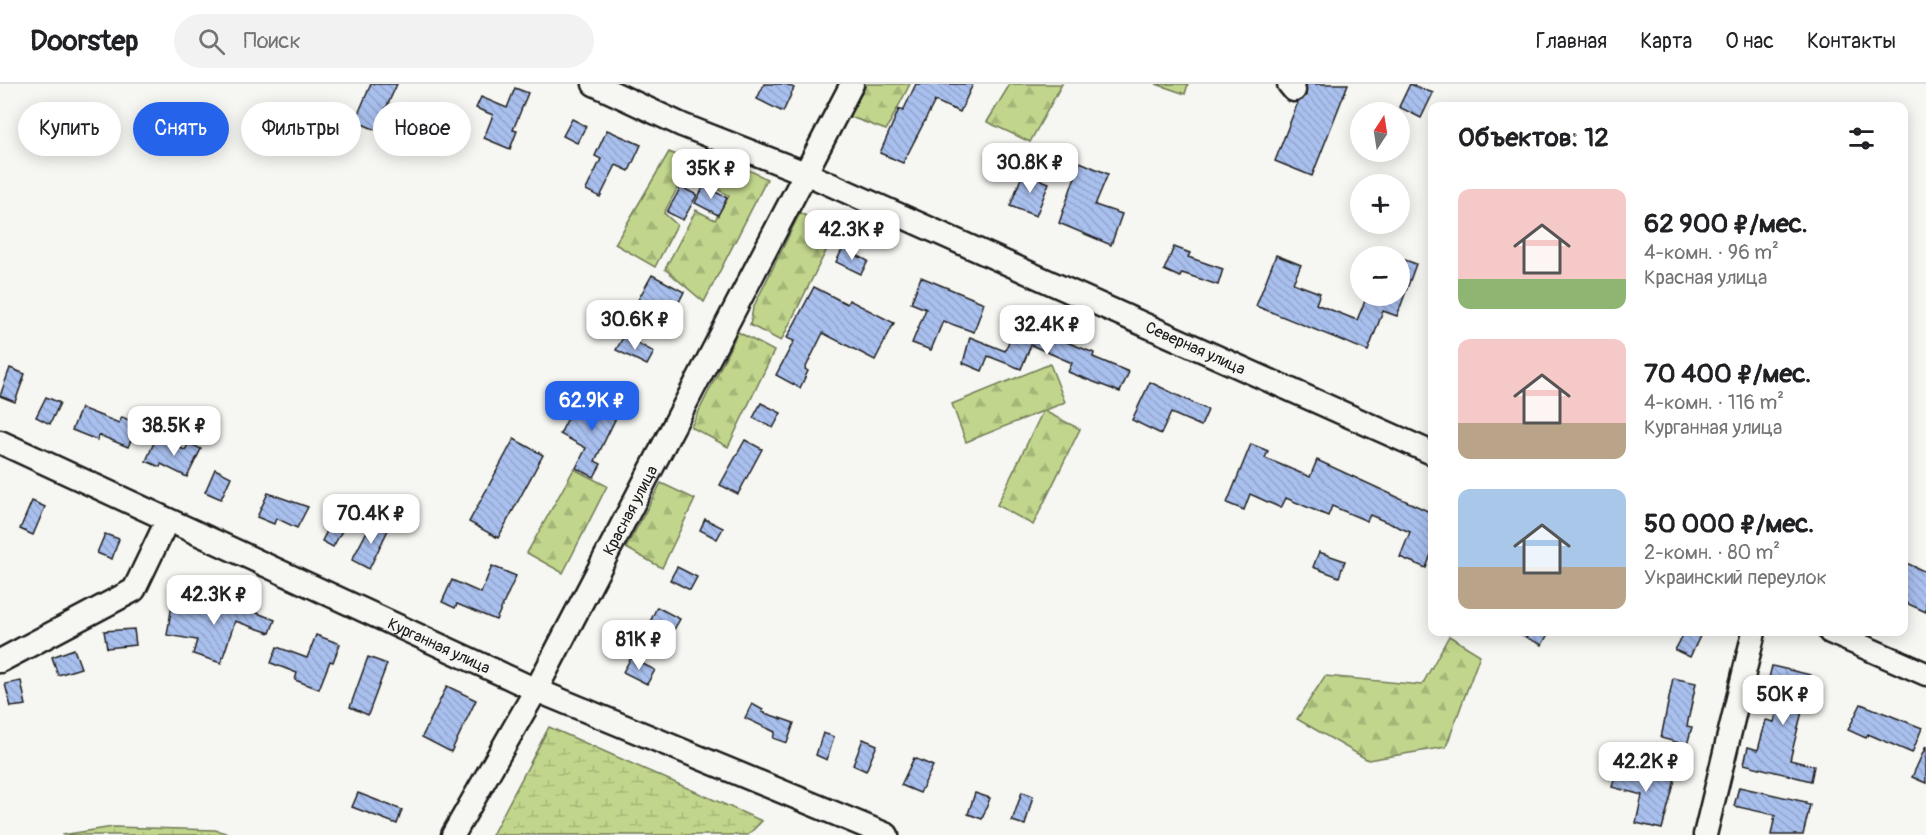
<!DOCTYPE html>
<html lang="ru">
<meta charset="utf-8">
<style>
:root{--surface:#fff;--page:#f2f2f2;--text:#202124;--muted:#757577;--line:#e0e0e0;--accent:#2563eb}
body{margin:0;font-family:Pangolin,sans-serif;background:var(--page);color:var(--text);height:100vh;display:flex;flex-direction:column;font-size:22px;white-space:nowrap}
*{box-sizing:border-box;margin:0}
p{font-size:20px;color:var(--muted)}
.icon{flex:none;width:33px;height:33px;fill:none;stroke:currentColor;stroke-width:2;stroke-linecap:round;stroke-linejoin:round}
.map{position:relative;flex:1;overflow:hidden}
.sheet{position:absolute;left:1428px;top:18px;width:480px;height:534px;display:flex;flex-direction:column;background:var(--surface);border-radius:12px;box-shadow:0 3px 15px #0003}
.sheet>*{flex:none}
.guide{position:absolute;left:18px;top:18px;width:570px;height:54px;display:flex;gap:12px}
.needle{width:39px;rotate:12deg}
.controls{position:absolute;left:1350px;top:18px;display:grid;gap:12px}
.controls a{display:grid;place-items:center;width:60px;height:60px;border-radius:50%;background:var(--surface);box-shadow:0 3px 15px #0003;font-size:30px}
.price{position:absolute;translate:-50% -51px;padding:0 14px;border-radius:12px;background:#fff;color:#222;font-size:20px;line-height:39px;filter:drop-shadow(0 2px 3px #0008)}
.price::after{content:'';position:absolute;left:50%;top:36px;width:18px;height:14px;margin-left:-9px;background:inherit;clip-path:polygon(0 0,100% 0,50% 100%)}
.price.on{background:var(--accent);color:#fff}
ul{padding:0;list-style:none}
li{display:flex;align-items:center;gap:18px;height:150px;padding:0 30px}
li span{display:grid;place-items:center;flex:none;width:168px;height:120px;border-radius:12px;color:#555}
li>.icon{margin-inline-start:auto}
span .icon{width:72px;height:72px;fill:#fffc;stroke-width:1}
li b{font-size:26px}
h2{display:flex;justify-content:space-between;align-items:center;height:72px;padding:0 30px;font-size:26px}
.chip{padding:0 21px;border-radius:27px;background:var(--surface);box-shadow:0 3px 15px #0003;font-size:21px;line-height:54px}
.chip.on{background:var(--accent);color:#fff}
header{display:flex;align-items:center;gap:36px;box-sizing:border-box;height:84px;padding:0 30px;background:var(--surface);border-bottom:2px solid var(--line)}
header strong{font-size:28px}
nav{display:flex;gap:33px;margin-inline-start:auto;font-size:21px}
.search{width:420px;height:54px;background:var(--page);display:flex;align-items:center;gap:15px;box-sizing:border-box;padding:0 21px;border-radius:33px;color:var(--muted);font-size:22px}
.map>svg:first-child{display:block}
.forest{fill:url(#forest-firs);stroke:#6e7954;stroke-width:1.5}
.wetland{fill:url(#wetland-marsh);stroke:#6e7954;stroke-width:1.5}
.building{fill:url(#building-back-hatch);stroke:#1c1c1c;stroke-width:1.5}
.lines{fill:none;stroke-linecap:round;stroke-linejoin:round}
.minor-casing{stroke:#1c1c1c;stroke-width:27}
.minor{stroke:#f6f6f2;stroke-width:22}
.labels{text-anchor:middle;stroke-width:4.5;stroke-linejoin:round;paint-order:stroke}
.street-label{font-size:16px;fill:#1c1c1c;stroke:#f6f6f2}
</style>
<header>
<strong>Doorstep</strong>
<div class="search"><svg class="icon" aria-label="search" viewBox="0 0 24 24"><circle cx="10" cy="10" r="6"/><path d="M15 15l6 6"/></svg>Поиск</div>
<nav><a>Главная</a><a>Карта</a><a>О нас</a><a>Контакты</a></nav>
</header>
<div class="map">
<svg width="1926" height="751" viewBox="0 0 1926 751">
<defs>
<pattern id="forest-firs" width="22" height="20" patternUnits="userSpaceOnUse" patternTransform="scale(1.5)"><rect width="22" height="20" fill="#c1d68c"/><path d="M5 1l3.5 6h-7zM16 11l3.5 6h-7z" fill="#a5b778"/></pattern>
<pattern id="wetland-marsh" width="20" height="14" patternUnits="userSpaceOnUse" patternTransform="scale(1.5)"><rect width="20" height="14" fill="#c1d68c"/><path d="M1 5h8M5 5V1M11 12h8M15 12V8" fill="none" stroke="#a5b778"/></pattern>
<pattern id="building-back-hatch" width="6" height="6" patternUnits="userSpaceOnUse" patternTransform="scale(1.5)"><rect width="6" height="6" fill="#a9c0ee"/><path d="M-1 5l2 2M0 0l6 6M5-1l2 2" fill="none" stroke="#91a4cc"/></pattern>
</defs>
<rect width="100%" height="100%" fill="#f6f6f2"/>
<filter id="ink" filterUnits="userSpaceOnUse"><feTurbulence type="fractalNoise" baseFrequency=".0167" numOctaves="2"/><feDisplacementMap in="SourceGraphic" scale="12" xChannelSelector="R" yChannelSelector="G"/><feConvolveMatrix kernelMatrix="1 2 1 2 8 2 1 2 1" color-interpolation-filters="sRGB"/></filter>
<g filter="url(#ink)">
<!-- forest -->
<g class="forest">
<polygon points="867,0 910,0 886,46 848,32"/>
<polygon points="1010,0 1062,0 1030,58 987,38"/>
<polygon points="1156,0 1188,0 1185,10"/>
<polygon points="669,68 692,77 664,129 677,141 655,183 615,160"/>
<polygon points="731,77 767,95 704,218 665,185 696,126 715,136 729,112 706,98"/>
<polygon points="800,129 836,147 781,257 750,241 753,224"/>
<polygon points="738,248 774,267 728,363 691,343"/>
<polygon points="1050,280 1065,318 1044,327 1080,345 1033,441 997,421 1043,327 966,358 952,320"/>
<polygon points="574,385 607,402 563,489 527,469"/>
<polygon points="661,399 695,415 662,484 626,464"/>
<polygon points="1449,552 1480,571 1446,663 1368,676 1297,635 1325,592 1422,601"/>
</g>
<!-- wetland -->
<g class="wetland">
<polygon points="549,643 762,737 748,751 492,751"/>
<polygon points="113,743 215,746 233,751 62,751"/>
</g>
<!-- building -->
<g class="building">
<polygon points="371,0 397,0 376,46 355,37"/>
<polygon points="764,0 786,0 794,4 783,28 757,15"/>
<polygon points="916,0 973,0 960,28 935,17 903,79 880,69 899,25 903,27"/>
<polygon points="1306,0 1348,0 1312,92 1275,77 1298,18 1306,11"/>
<polygon points="1410,0 1433,9 1421,34 1399,23"/>
<polygon points="515,4 528,9 513,46 517,47 510,65 484,54 493,31 476,24 481,13 507,24"/>
<polygon points="572,35 586,42 577,59 563,52"/>
<polygon points="607,46 641,61 629,87 616,81 600,113 586,106 601,75 595,72"/>
<polygon points="1080,78 1108,90 1095,121 1122,130 1111,161 1059,139"/>
<polygon points="1023,89 1049,99 1036,132 1010,122"/>
<polygon points="704,102 727,114 718,131 695,119"/>
<polygon points="681,103 697,111 683,136 667,128"/>
<polygon points="1174,163 1190,169 1188,173 1223,185 1218,201 1182,189 1180,193 1164,186"/>
<polygon points="843,164 868,177 861,190 836,178"/>
<polygon points="1276,171 1301,181 1293,199 1320,209 1316,220 1357,236 1367,212 1400,212 1400,174 1416,180 1397,232 1383,227 1368,267 1256,222"/>
<polygon points="652,191 684,208 671,233 638,216"/>
<polygon points="921,193 984,219 974,248 943,237 931,266 912,259 926,225 911,219"/>
<polygon points="814,203 847,220 849,216 894,239 875,276 823,249 805,285 808,287 800,304 776,291 794,257 787,254"/>
<polygon points="1017,238 1094,269 1093,273 1129,288 1120,308 1068,288 1072,279 1031,261 1021,285 988,272 982,287 963,279 970,253 1005,267"/>
<polygon points="624,252 654,268 647,281 616,266"/>
<polygon points="10,284 25,290 15,318 0,312"/>
<polygon points="1150,298 1208,326 1201,342 1171,329 1161,350 1132,336"/>
<polygon points="605,310 623,319 595,377 601,380 594,393 576,384 586,364 560,350 573,324 593,334"/>
<polygon points="46,313 60,319 50,340 36,333"/>
<polygon points="761,319 781,329 773,344 753,334"/>
<polygon points="81,324 119,339 122,333 138,340 128,363 99,351 97,356 72,346"/>
<polygon points="156,354 185,366 189,359 201,365 187,393 161,380 160,383 146,377"/>
<polygon points="514,355 543,371 498,454 469,438"/>
<polygon points="745,356 762,365 738,410 720,401"/>
<polygon points="1251,360 1268,367 1265,374 1310,393 1317,376 1432,429 1432,468 1426,484 1400,473 1410,448 1370,431 1367,437 1332,422 1328,432 1286,414 1281,424 1250,410 1244,426 1227,419"/>
<polygon points="215,385 231,393 221,415 205,408"/>
<polygon points="268,409 308,423 297,444 276,434 274,440 257,433"/>
<polygon points="32,417 45,423 33,451 20,445"/>
<polygon points="705,435 723,444 717,455 700,446"/>
<polygon points="373,436 389,444 369,485 352,476"/>
<polygon points="331,439 343,445 333,463 322,457"/>
<polygon points="105,450 119,455 112,475 97,469"/>
<polygon points="1319,468 1345,477 1339,493 1313,483"/>
<polygon points="1904,478 1926,488 1926,528 1904,518"/>
<polygon points="492,482 516,492 496,536 457,520 455,524 442,518 452,496 481,509"/>
<polygon points="677,483 697,493 690,506 670,496"/>
<polygon points="212,511 275,536 270,549 235,537 221,579 193,570 197,556 167,551 172,521 207,527"/>
<polygon points="657,523 680,535 672,549 650,538"/>
<polygon points="134,545 136,561 107,564 104,547"/>
<polygon points="1515,548 1549,548 1542,561"/>
<polygon points="1685,548 1702,548 1690,573 1675,566"/>
<polygon points="316,551 340,560 333,578 330,577 319,605 295,596 297,589 271,579 277,563 307,574"/>
<polygon points="74,565 81,584 58,591 52,573"/>
<polygon points="368,573 387,580 368,631 350,623"/>
<polygon points="631,574 655,586 647,600 623,588"/>
<polygon points="1772,582 1811,591 1790,676 1814,682 1811,697 1744,680 1748,663 1758,666 1766,636 1774,638 1780,616 1766,613 1765,610"/>
<polygon points="1673,594 1696,599 1687,642 1692,643 1687,661 1661,654"/>
<polygon points="21,597 26,621 11,623 5,600"/>
<polygon points="447,602 476,616 451,668 422,653"/>
<polygon points="752,620 763,626 762,628 794,639 787,659 773,654 775,648 745,634"/>
<polygon points="1861,620 1922,644 1912,669 1868,650 1866,654 1848,646"/>
<polygon points="823,649 834,653 827,676 816,671"/>
<polygon points="863,655 877,661 866,687 853,681"/>
<polygon points="1926,662 1926,699 1912,693"/>
<polygon points="914,674 933,682 920,709 901,701"/>
<polygon points="1619,678 1675,696 1662,745 1636,739 1642,711 1612,703"/>
<polygon points="1739,703 1806,718 1805,720 1810,721 1803,751 1771,751 1775,731 1734,722"/>
<polygon points="1022,708 1033,712 1025,741 1012,737"/>
<polygon points="358,709 402,726 397,740 352,723"/>
<polygon points="975,709 990,714 982,735 968,730"/>
</g>
<g class="lines">
<!-- minor casing -->
<g class="minor-casing">
<g id="minor">
<path id="s1" d="M594 0 682 41 805 89 1432 369"/>
<polyline points="1289,0 1294,6"/>
<path id="s2" d="M0 358 536 606 887 751"/>
<polyline points="1830,548 1926,590"/>
<polyline points="0,577 134,506 167,437"/>
<path id="s3" d="M453 751 536 606 852 0"/>
<polyline points="1705,751 1754,548"/>
</g>
</g>
<!-- minor -->
<use href="#minor" class="minor"/>
</g>
</g>
<g class="labels">
<!-- street labels -->
<g class="street-label">
<text dy="6" stroke="none"><textPath href="#s1" startOffset="657">Северная улица</textPath></text>
<text dy="6" stroke="none"><textPath href="#s3" startOffset="370">Красная улица</textPath></text>
<text dy="6" stroke="none"><textPath href="#s2" startOffset="484">Курганная улица</textPath></text>
</g>
</g>
</svg>
<div class="controls">
<a><svg class="needle" viewBox="-14 -14 28 28"><path d="M0-13l5 13h-10z" fill="#e53935"/><path d="M0 13l5-13h-10z" fill="#757577"/></svg></a>
<a>+</a>
<a>−</a>
</div>
<b class="price" style="left:1030px;top:110px">30.8K ₽</b>
<b class="price" style="left:711px;top:116px">35K ₽</b>
<b class="price" style="left:852px;top:177px">42.3K ₽</b>
<b class="price" style="left:635px;top:267px">30.6K ₽</b>
<b class="price" style="left:1047px;top:272px">32.4K ₽</b>
<b class="price on" style="left:592px;top:348px">62.9K ₽</b>
<b class="price" style="left:174px;top:373px">38.5K ₽</b>
<b class="price" style="left:371px;top:461px">70.4K ₽</b>
<b class="price" style="left:214px;top:542px">42.3K ₽</b>
<b class="price" style="left:639px;top:587px">81K ₽</b>
<b class="price" style="left:1783px;top:642px">50K ₽</b>
<b class="price" style="left:1646px;top:709px">42.2K ₽</b>
<div class="guide">
<a class="chip">Купить</a>
<a class="chip on">Снять</a>
<a class="chip">Фильтры</a>
<a class="chip">Новое</a>
</div>
<section class="sheet">
<h2>Объектов: 12<svg class="icon" aria-label="filters" viewBox="0 0 24 24"><path d="M4 7h16M4 17h16"/><circle cx="9" cy="7" r="2"/><circle cx="15" cy="17" r="2"/></svg></h2>
<ul>
<li><span style="background:linear-gradient(#f6c9c9 75%,#8fb573 0)"><svg class="icon" aria-label="home" viewBox="0 0 24 24"><path d="M3 11l9-7 9 7M6 9v11h12V9"/></svg></span><div><b>62 900 ₽/мес.</b><p>4-комн. · 96 m²</p><p>Красная улица</p></div></li>
<li><span style="background:linear-gradient(#f6c9c9 70%,#b9a48a 0)"><svg class="icon" aria-label="home" viewBox="0 0 24 24"><path d="M3 11l9-7 9 7M6 9v11h12V9"/></svg></span><div><b>70 400 ₽/мес.</b><p>4-комн. · 116 m²</p><p>Курганная улица</p></div></li>
<li><span style="background:linear-gradient(#a9c7e8 65%,#b9a48a 0)"><svg class="icon" aria-label="home" viewBox="0 0 24 24"><path d="M3 11l9-7 9 7M6 9v11h12V9"/></svg></span><div><b>50 000 ₽/мес.</b><p>2-комн. · 80 m²</p><p>Украинский переулок</p></div></li>
</ul>
</section>
</div>
